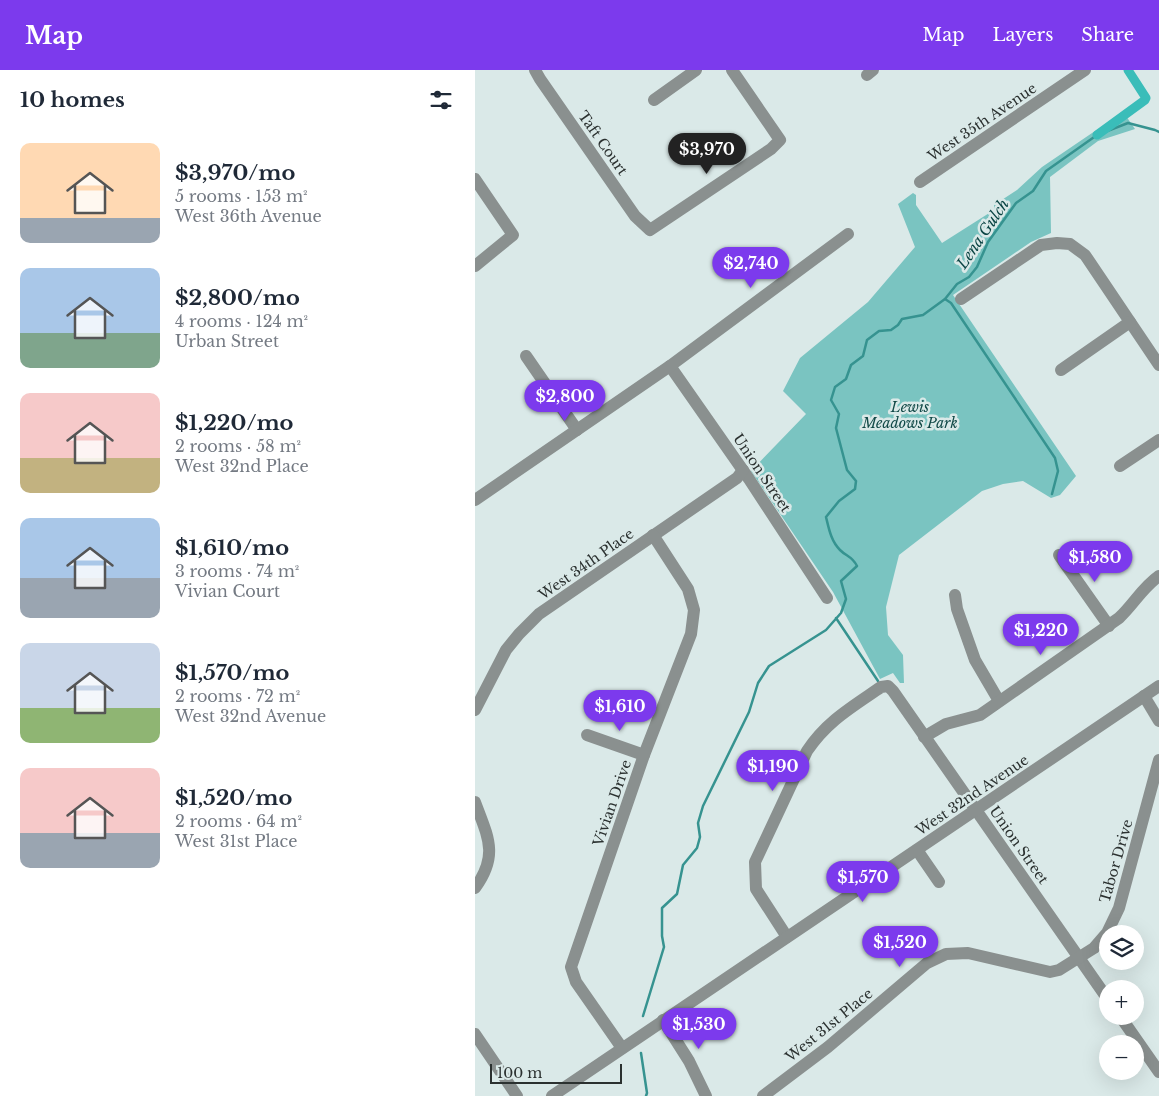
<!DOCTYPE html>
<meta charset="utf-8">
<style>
:root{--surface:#fff;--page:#f2f2f3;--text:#1f2937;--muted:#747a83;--accent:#7c3aed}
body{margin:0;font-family:"Libre Baskerville",serif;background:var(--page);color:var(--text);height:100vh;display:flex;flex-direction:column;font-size:19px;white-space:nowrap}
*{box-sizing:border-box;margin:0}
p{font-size:16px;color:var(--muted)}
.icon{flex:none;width:28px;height:28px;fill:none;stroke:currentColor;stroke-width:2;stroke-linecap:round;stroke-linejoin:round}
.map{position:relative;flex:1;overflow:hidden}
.drawer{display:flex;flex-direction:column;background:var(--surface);width:475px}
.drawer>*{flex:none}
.tools{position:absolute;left:624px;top:855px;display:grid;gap:10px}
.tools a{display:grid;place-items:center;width:45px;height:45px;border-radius:50%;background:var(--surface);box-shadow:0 5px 20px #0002;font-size:25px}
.scale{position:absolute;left:15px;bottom:12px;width:132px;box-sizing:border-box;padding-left:5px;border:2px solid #2b3130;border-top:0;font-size:14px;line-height:18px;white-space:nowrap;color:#2b3130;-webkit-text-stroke:4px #dae9e8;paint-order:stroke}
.price{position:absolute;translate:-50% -42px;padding:0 11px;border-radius:18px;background:var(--accent);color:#fff;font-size:16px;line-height:32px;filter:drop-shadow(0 1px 2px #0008)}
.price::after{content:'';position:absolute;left:50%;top:30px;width:15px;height:11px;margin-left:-8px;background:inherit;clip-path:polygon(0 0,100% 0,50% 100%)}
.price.selected{background:#222;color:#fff}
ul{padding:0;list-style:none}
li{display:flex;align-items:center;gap:15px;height:125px;padding:0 20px}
li span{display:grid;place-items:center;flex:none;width:140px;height:100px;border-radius:10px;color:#555}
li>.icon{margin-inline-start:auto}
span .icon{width:60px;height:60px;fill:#fffc;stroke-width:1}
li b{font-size:21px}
h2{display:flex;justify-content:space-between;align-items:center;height:60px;padding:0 20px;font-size:21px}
header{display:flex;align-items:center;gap:30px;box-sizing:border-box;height:70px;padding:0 25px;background:var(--accent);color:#fff}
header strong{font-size:24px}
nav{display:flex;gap:28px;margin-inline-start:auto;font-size:18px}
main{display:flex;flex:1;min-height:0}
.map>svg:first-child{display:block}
.green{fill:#7ac4c1}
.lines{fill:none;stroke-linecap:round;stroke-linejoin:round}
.stream{stroke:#369390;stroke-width:2.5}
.canal{stroke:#3abdb9;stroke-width:9}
.minor{stroke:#8a908f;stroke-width:12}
.labels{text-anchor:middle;stroke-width:5;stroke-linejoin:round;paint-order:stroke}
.street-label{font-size:14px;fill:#2b3130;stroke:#dae9e8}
.park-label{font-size:14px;font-style:italic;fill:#114947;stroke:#dae9e8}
.water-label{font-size:15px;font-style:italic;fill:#0b4544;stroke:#dae9e8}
</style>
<header>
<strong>Map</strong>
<nav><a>Map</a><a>Layers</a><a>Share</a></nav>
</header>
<main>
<section class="drawer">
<h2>10 homes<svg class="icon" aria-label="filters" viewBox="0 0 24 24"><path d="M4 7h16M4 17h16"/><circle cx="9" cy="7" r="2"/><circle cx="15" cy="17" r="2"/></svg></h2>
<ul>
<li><span style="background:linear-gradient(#ffd9b3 75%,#9aa5b1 0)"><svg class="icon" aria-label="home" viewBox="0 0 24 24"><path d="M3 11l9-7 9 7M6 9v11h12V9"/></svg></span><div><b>$3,970/mo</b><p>5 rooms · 153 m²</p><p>West 36th Avenue</p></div></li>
<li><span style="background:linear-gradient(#a9c7e8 65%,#7fa58c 0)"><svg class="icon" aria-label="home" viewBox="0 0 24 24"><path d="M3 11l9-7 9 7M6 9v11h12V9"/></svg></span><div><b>$2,800/mo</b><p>4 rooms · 124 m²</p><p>Urban Street</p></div></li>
<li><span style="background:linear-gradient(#f6c9c9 65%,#c2b280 0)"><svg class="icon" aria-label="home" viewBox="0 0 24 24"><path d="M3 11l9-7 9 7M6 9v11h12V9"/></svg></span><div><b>$1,220/mo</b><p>2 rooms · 58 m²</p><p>West 32nd Place</p></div></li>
<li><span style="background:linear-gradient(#a9c7e8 60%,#9aa5b1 0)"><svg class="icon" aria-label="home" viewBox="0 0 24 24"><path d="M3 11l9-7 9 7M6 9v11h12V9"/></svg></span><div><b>$1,610/mo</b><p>3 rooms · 74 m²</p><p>Vivian Court</p></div></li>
<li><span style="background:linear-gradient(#c9d6e8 65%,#8fb573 0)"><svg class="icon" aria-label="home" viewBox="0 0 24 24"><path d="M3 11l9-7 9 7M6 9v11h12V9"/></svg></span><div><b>$1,570/mo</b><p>2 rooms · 72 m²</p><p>West 32nd Avenue</p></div></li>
<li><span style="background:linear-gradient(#f6c9c9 65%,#9aa5b1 0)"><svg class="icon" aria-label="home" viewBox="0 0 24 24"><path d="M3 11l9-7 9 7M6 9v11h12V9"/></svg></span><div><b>$1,520/mo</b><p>2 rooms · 64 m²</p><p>West 31st Place</p></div></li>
</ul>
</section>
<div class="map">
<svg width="684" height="1026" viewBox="0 0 684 1026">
<rect width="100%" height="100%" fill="#dae9e8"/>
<!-- green -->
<polygon class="green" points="651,46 660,59 623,71 575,107 576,163 556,172 478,225 601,406 585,425 576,428 548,411 528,414 507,421 424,485 411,537 413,565 428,585 429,613 425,613 418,603 405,609 358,522 276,401 331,344 308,321 325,288 393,232 440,177 423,134 438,123 441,125 441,135 467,173 519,140 519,135 542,120 567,97 620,61"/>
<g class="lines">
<!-- stream -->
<g class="stream">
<polyline points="470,229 476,233 580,388 583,401 577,424"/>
<polyline points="361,548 403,611"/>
<path d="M168 946 189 877 187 866V838L202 824 208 795 222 778 225 767 223 753 228 736 274 642 283 613 294 596 351 560 366 543 371 529 366 511 382 496C377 486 372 487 365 480 356 471 354 459 351 447L364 431 380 419 381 411 372 400 361 358 364 344 356 330 360 317 371 309 376 295 388 286 392 270 404 261 416 260 423 255 427 249 448 245 470 229 482 214 494 207 502 197 513 172 541 133 558 121 571 101 622 65 653 53 680 60 684 62"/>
<polyline points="166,983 172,1023 171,1026"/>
</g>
<!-- canal -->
<polyline class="canal" points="622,65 670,30 671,28 653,0"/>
<!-- minor -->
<g class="minor">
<polyline points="60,0 65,9 160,146 175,160 296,79 305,70 257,0"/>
<polyline points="392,5 398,0"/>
<polyline points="179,30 221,0"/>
<polyline points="0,109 38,165 0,196"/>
<polyline points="445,112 610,0"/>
<polyline points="486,229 566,175 582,173 595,174 610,185 684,295"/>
<polyline points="51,286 102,360"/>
<polyline points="195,296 274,409 352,528"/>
<polyline points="586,300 655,252"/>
<polyline points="645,396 684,370"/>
<polyline points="0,430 195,296 373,164"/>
<polyline points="584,485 634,556"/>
<polyline points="480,525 482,539 500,590 524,631"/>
<polyline points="669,626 684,651"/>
<polyline points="0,640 31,580 44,564 64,544 262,408 268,400"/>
<polyline points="112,665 169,685"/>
<path d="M449 667 471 654 505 645 644 548C659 534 667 518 684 506"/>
<path d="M0 732C13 767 24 785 0 818"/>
<polyline points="442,780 464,812"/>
<path d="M312 867 281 819 280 792 332 681C352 651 377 637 406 617L413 616 418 621 632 928"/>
<polyline points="645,946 684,1002"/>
<polyline points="188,950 214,991 231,1026"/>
<polyline points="0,964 42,1026"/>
<polyline points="147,978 101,912 96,897 169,685 216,564 219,540 213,519 178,465"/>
<polyline points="77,1026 684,616"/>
<polyline points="288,1026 353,977 452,893 471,884 493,883 575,902 584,900 619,878 632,863 644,838 684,690"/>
</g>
</g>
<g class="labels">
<!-- street labels -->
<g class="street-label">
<text transform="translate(507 52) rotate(-34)" y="5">West 35th Avenue</text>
<text transform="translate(128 73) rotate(55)" y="5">Taft Court</text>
<text transform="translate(287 403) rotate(56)" y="5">Union Street</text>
<text transform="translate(111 494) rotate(-35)" y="5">West 34th Place</text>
<text transform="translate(497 725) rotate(-34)" y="5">West 32nd Avenue</text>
<text transform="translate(137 733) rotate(-71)" y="5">Vivian Drive</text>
<text transform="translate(544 775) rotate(55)" y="5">Union Street</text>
<text transform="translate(641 791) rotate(-74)" y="5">Tabor Drive</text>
<text transform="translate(354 955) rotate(-39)" y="5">West 31st Place</text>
</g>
<!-- park labels -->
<g class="park-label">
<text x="435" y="342">Lewis<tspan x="435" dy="16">Meadows Park</tspan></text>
</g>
<!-- water labels -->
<g class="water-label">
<text transform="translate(508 164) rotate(-56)" y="5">Lena Gulch</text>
</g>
</g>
</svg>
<div class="tools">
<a><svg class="icon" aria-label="layers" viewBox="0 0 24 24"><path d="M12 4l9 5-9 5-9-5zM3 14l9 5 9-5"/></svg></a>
<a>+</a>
<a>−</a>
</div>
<div class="scale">100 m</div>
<b class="price selected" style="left:232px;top:105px">$3,970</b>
<b class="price" style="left:276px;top:219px">$2,740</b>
<b class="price" style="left:90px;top:352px">$2,800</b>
<b class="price" style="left:620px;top:513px">$1,580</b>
<b class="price" style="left:566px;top:586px">$1,220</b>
<b class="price" style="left:145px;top:662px">$1,610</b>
<b class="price" style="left:298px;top:722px">$1,190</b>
<b class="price" style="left:388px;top:833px">$1,570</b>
<b class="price" style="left:425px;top:898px">$1,520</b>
<b class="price" style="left:224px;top:980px">$1,530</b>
</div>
</main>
